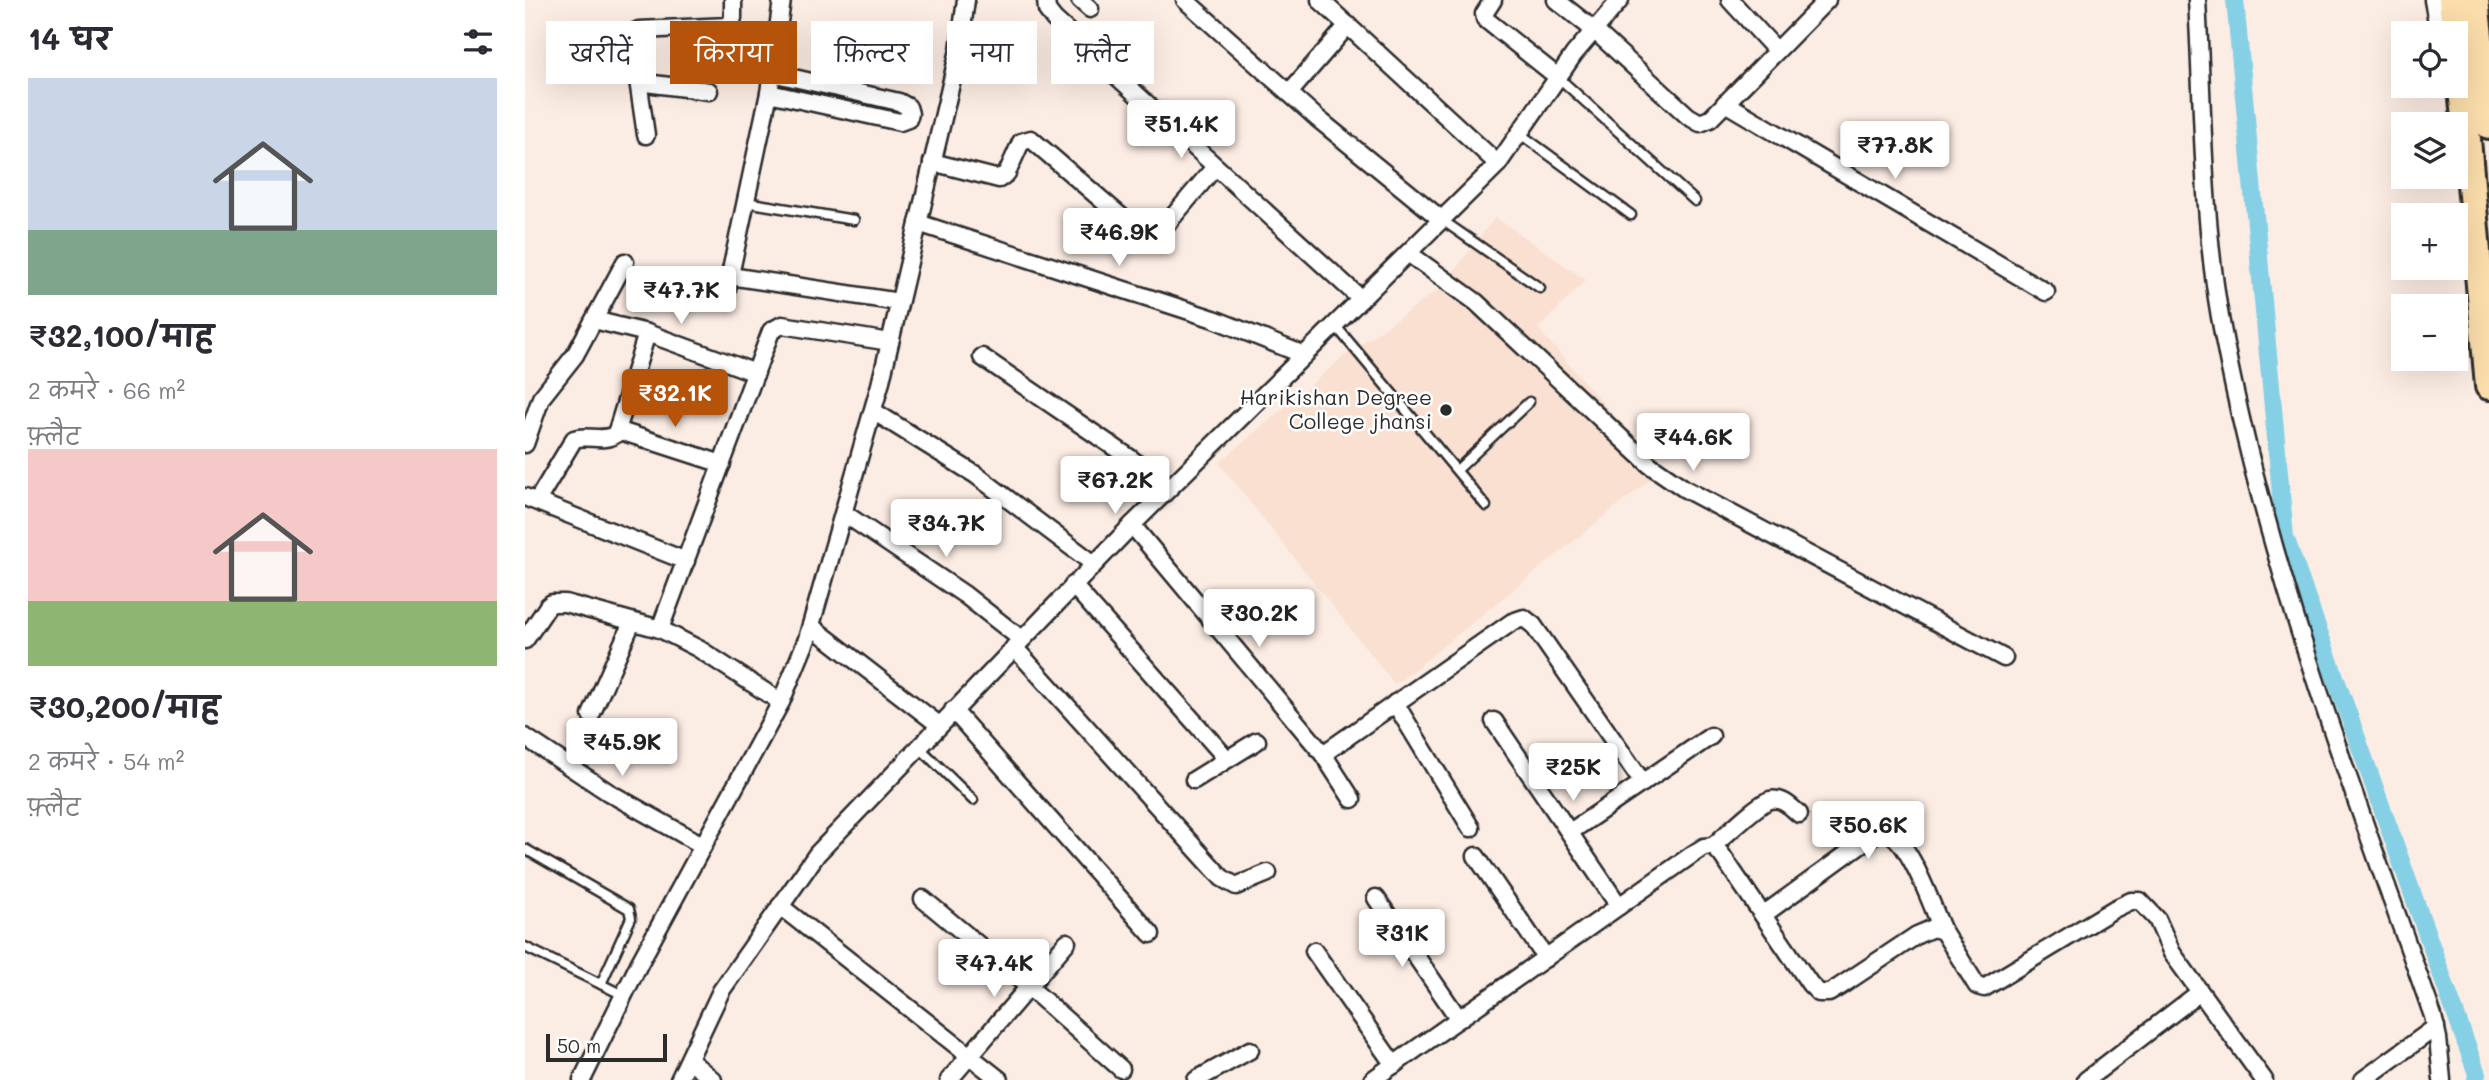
<!DOCTYPE html>
<html lang="hi">
<meta charset="utf-8">
<style>
:root{--surface:#fff;--page:#f7f7f7;--text:#2b2b33;--muted:#7c7c81;--accent:#b45309}
body{margin:0;font-family:Mali,"Playpen Sans Deva",sans-serif;background:var(--page);color:var(--text);height:100vh;display:flex;flex-direction:column;font-size:26px;white-space:nowrap}
*{box-sizing:border-box;margin:0}
p{font-size:23px;color:var(--muted)}
.icon{flex:none;width:38px;height:38px;fill:none;stroke:currentColor;stroke-width:2;stroke-linecap:round;stroke-linejoin:round}
.map{position:relative;flex:1;overflow:hidden}
.sheet{display:flex;flex-direction:column;background:var(--surface);width:525px}
.sheet>*{flex:none}
.guide{position:absolute;left:21px;top:21px;width:665px;height:63px;display:flex;gap:14px}
.buttons{position:absolute;left:1866px;top:21px;display:grid;gap:14px}
.buttons a{display:grid;place-items:center;width:77px;height:77px;border-radius:0px;background:var(--surface);box-shadow:0 7px 28px #0002;font-size:35px}
.scale{position:absolute;left:21px;bottom:18px;width:121px;box-sizing:border-box;padding-left:7px;border:4px solid #2b2b2b;border-top:0;font-size:19px;line-height:24px;white-space:nowrap;color:#2b2b2b;-webkit-text-stroke:5px #fff;paint-order:stroke}
.price{position:absolute;translate:-50% -60px;padding:0 16px;border-radius:7px;background:#fff;color:#222;font-size:23px;line-height:46px;filter:drop-shadow(0 2px 4px #0008)}
.price::after{content:'';position:absolute;left:50%;top:42px;width:21px;height:16px;margin-left:-10px;background:inherit;clip-path:polygon(0 0,100% 0,50% 100%)}
.price.on{background:var(--accent);color:#fff}
ul{padding:0;list-style:none}
li{display:grid;align-content:center;gap:14px;height:371px;padding:0 28px}
li span{display:grid;place-items:center;height:217px;border-radius:0px;color:#555}
li>.icon{margin-inline-start:auto}
span .icon{width:126px;height:126px;fill:#fffc;stroke-width:1}
li b{font-size:30px}
h2{display:flex;justify-content:space-between;align-items:center;height:84px;padding:0 28px;font-size:30px}
.tag{padding:0 24px;border-radius:0px;background:var(--surface);box-shadow:0 7px 28px #0002;font-size:24px;line-height:63px}
.tag.on{background:var(--accent);color:#fff}
main{display:flex;flex:1;min-height:0}
.map>svg:first-child{display:block}
.built{fill:#fae0d1}
.lines{fill:none;stroke-linecap:round;stroke-linejoin:round}
.canal{stroke:#85d0e5;stroke-width:18}
.service-casing{stroke:#2b2b2b;stroke-width:13}
.minor-casing{stroke:#2b2b2b;stroke-width:21}
.trunk-casing{stroke:#2b2b2b;stroke-width:32}
.service{stroke:#fff;stroke-width:8}
.minor{stroke:#fff;stroke-width:16}
.trunk{stroke:#faddab;stroke-width:26}
.poi-dot{fill:#2b2b2b;stroke:#fff;stroke-width:2.5}
.labels{text-anchor:middle;stroke-width:5;stroke-linejoin:round;paint-order:stroke}
.poi-label{font-size:21px;fill:#2b2b2b;stroke:#fff;text-anchor:end}
</style>
<main>
<section class="sheet">
<h2>14 घर<svg class="icon" aria-label="filters" viewBox="0 0 24 24"><path d="M4 7h16M4 17h16"/><circle cx="9" cy="7" r="2"/><circle cx="15" cy="17" r="2"/></svg></h2>
<ul>
<li><span style="background:linear-gradient(#c9d6e8 70%,#7fa58c 0)"><svg class="icon" aria-label="home" viewBox="0 0 24 24"><path d="M3 11l9-7 9 7M6 9v11h12V9"/></svg></span><div><b>₹32,100/माह</b><p>2 कमरे · 66 m²</p><p>फ़्लैट</p></div></li>
<li><span style="background:linear-gradient(#f6c9c9 70%,#8fb573 0)"><svg class="icon" aria-label="home" viewBox="0 0 24 24"><path d="M3 11l9-7 9 7M6 9v11h12V9"/></svg></span><div><b>₹30,200/माह</b><p>2 कमरे · 54 m²</p><p>फ़्लैट</p></div></li>
</ul>
</section>
<div class="map">
<svg width="1964" height="1080" viewBox="0 0 1964 1080">
<rect width="100%" height="100%" fill="#fcede4"/>
<filter id="ink" filterUnits="userSpaceOnUse"><feTurbulence type="fractalNoise" baseFrequency=".0143" numOctaves="2"/><feDisplacementMap in="SourceGraphic" scale="14" xChannelSelector="R" yChannelSelector="G"/><feConvolveMatrix kernelMatrix="1 2 1 2 8 2 1 2 1" color-interpolation-filters="sRGB"/></filter>
<g filter="url(#ink)">
<!-- built -->
<polygon class="built" points="970,217 1061,280 1013,329 1137,470 870,685 694,463 818,357 916,288"/>
<g class="lines">
<!-- canal -->
<polyline class="canal" points="1710,0 1760,537 1952,1074 1951,1080"/>
<!-- service casing -->
<g class="service-casing">
<g id="service">
<polyline points="1034,78 1170,201"/>
<polyline points="994,133 1106,215"/>
<polyline points="221,202 329,220"/>
<polyline points="917,220 1015,288"/>
<polyline points="810,325 961,506"/>
<polyline points="932,470 1004,402"/>
<polyline points="393,746 448,800"/>
<polyline points="0,849 104,909 106,918 76,984"/>
<polyline points="0,947 98,995"/>
</g>
</g>
<!-- minor casing -->
<g class="minor-casing">
<g id="minor">
<polyline points="521,0 522,10 529,19 836,299"/>
<polyline points="555,0 565,9"/>
<polyline points="660,0 792,118 917,220"/>
<polyline points="795,0 973,164"/>
<polyline points="968,0 959,14 960,19 1034,78"/>
<polyline points="1031,0 1069,30 1163,116 1175,123 1185,119 1302,0"/>
<polyline points="1205,0 1251,50"/>
<path d="M1672 0C1678 105 1677 213 1695 317 1738 558 1827 786 1908 1016L1913 1038 1917 1080"/>
<polyline points="1908,0 1914,33"/>
<polyline points="113,82 184,91"/>
<polyline points="244,93 375,122 383,119 385,114 383,107 374,102 247,73"/>
<polyline points="764,93 823,25"/>
<polyline points="1200,103 1521,292"/>
<polyline points="121,135 107,39 108,33 114,30 204,26 208,18 208,0"/>
<polyline points="407,162 474,179 482,173 496,142 506,139 614,232 625,237 635,232 690,167"/>
<polyline points="393,223 689,319 779,355"/>
<polyline points="883,253 951,302 1125,465 1160,489 1479,658"/>
<polyline points="205,276 374,302"/>
<polyline points="201,294 244,93 257,0"/>
<polyline points="69,320 122,333 231,373"/>
<polyline points="457,357 605,458 643,489"/>
<polyline points="348,411 451,475 569,564"/>
<polyline points="92,430 197,464"/>
<polyline points="0,444 16,398 50,355 100,262"/>
<polyline points="0,497 161,561"/>
<path d="M12 501 49 439C62 434 78 443 91 434L122 333"/>
<polyline points="320,514 440,595 496,639"/>
<polyline points="607,525 798,754 827,799"/>
<polyline points="548,585 702,759"/>
<polyline points="286,626 414,725"/>
<polyline points="135,629 246,331 257,325 365,342"/>
<polyline points="0,640 23,606 27,603 40,603 135,629 174,649 256,702"/>
<polyline points="489,647 697,878 711,886 743,873"/>
<polyline points="870,703 946,828"/>
<polyline points="428,710 626,934"/>
<polyline points="66,715 107,622"/>
<polyline points="969,721 1094,906"/>
<polyline points="0,737 83,792 177,845"/>
<polyline points="798,754 987,622 999,618 1008,625 1118,783"/>
<polyline points="669,780 732,741"/>
<polyline points="1045,832 1186,736"/>
<path d="M1188 846C1200 836 1232 804 1245 800 1257 797 1266 807 1274 814"/>
<polyline points="951,856 1021,958"/>
<polyline points="851,898 934,1019"/>
<polyline points="398,899 504,987 596,1069"/>
<polyline points="255,906 475,1080"/>
<path d="M1238 915 1344 838C1349 835 1354 831 1360 832 1384 836 1408 910 1418 931"/>
<polyline points="789,951 869,1065"/>
<polyline points="164,1060 188,1080"/>
<polyline points="57,1080 115,962 256,702 282,639 355,385 434,50 441,0"/>
<polyline points="154,1080 196,991 292,854 607,525 973,164 1049,54 1095,0"/>
<polyline points="424,1080 542,942"/>
<polyline points="671,1080 725,1050"/>
<polyline points="847,1080 1168,854 1179,847 1188,846 1196,854 1285,984 1294,993 1304,993 1314,987 1392,935 1408,928 1418,931 1452,986 1459,988 1589,909 1606,901 1615,901 1632,919 1647,953 1739,1080"/>
<polyline points="1561,1080 1675,992"/>
<polyline points="1838,1080 1911,1027"/>
</g>
</g>
<!-- trunk casing -->
<g class="trunk-casing">
<g id="trunk">
<polyline points="1927,0 1940,117 1964,386"/>
<polyline points="1950,0 1964,125"/>
</g>
</g>
<!-- service -->
<use href="#service" class="service"/>
<!-- minor -->
<use href="#minor" class="minor"/>
<!-- trunk -->
<use href="#trunk" class="trunk"/>
</g>
</g>
<!-- markers -->
<circle class="poi-dot" cx="921" cy="410" r="7"/>
<g class="labels">
<!-- poi labels -->
<g class="poi-label">
<text x="907" y="405">Harikishan Degree<tspan x="907" dy="24">College jhansi</tspan></text>
</g>
</g>
</svg>
<div class="buttons">
<a><svg class="icon" aria-label="locate" viewBox="0 0 24 24"><circle cx="12" cy="12" r="6"/><path d="M12 2v4M12 18v4M2 12h4M18 12h4"/></svg></a>
<a><svg class="icon" aria-label="layers" viewBox="0 0 24 24"><path d="M12 4l9 5-9 5-9-5zM3 14l9 5 9-5"/></svg></a>
<a>+</a>
<a>−</a>
</div>
<div class="scale">50 m</div>
<b class="price" style="left:656px;top:160px">₹51.4K</b>
<b class="price" style="left:1370px;top:181px">₹77.8K</b>
<b class="price" style="left:594px;top:268px">₹46.9K</b>
<b class="price" style="left:156px;top:326px">₹47.7K</b>
<b class="price on" style="left:150px;top:429px">₹32.1K</b>
<b class="price" style="left:1168px;top:473px">₹44.6K</b>
<b class="price" style="left:590px;top:516px">₹67.2K</b>
<b class="price" style="left:421px;top:559px">₹34.7K</b>
<b class="price" style="left:734px;top:649px">₹30.2K</b>
<b class="price" style="left:97px;top:778px">₹45.9K</b>
<b class="price" style="left:1048px;top:803px">₹25K</b>
<b class="price" style="left:1343px;top:861px">₹50.6K</b>
<b class="price" style="left:877px;top:969px">₹31K</b>
<b class="price" style="left:469px;top:999px">₹47.4K</b>
<div class="guide">
<a class="tag">खरीदें</a>
<a class="tag on">किराया</a>
<a class="tag">फ़िल्टर</a>
<a class="tag">नया</a>
<a class="tag">फ़्लैट</a>
</div>
</div>
</main>
